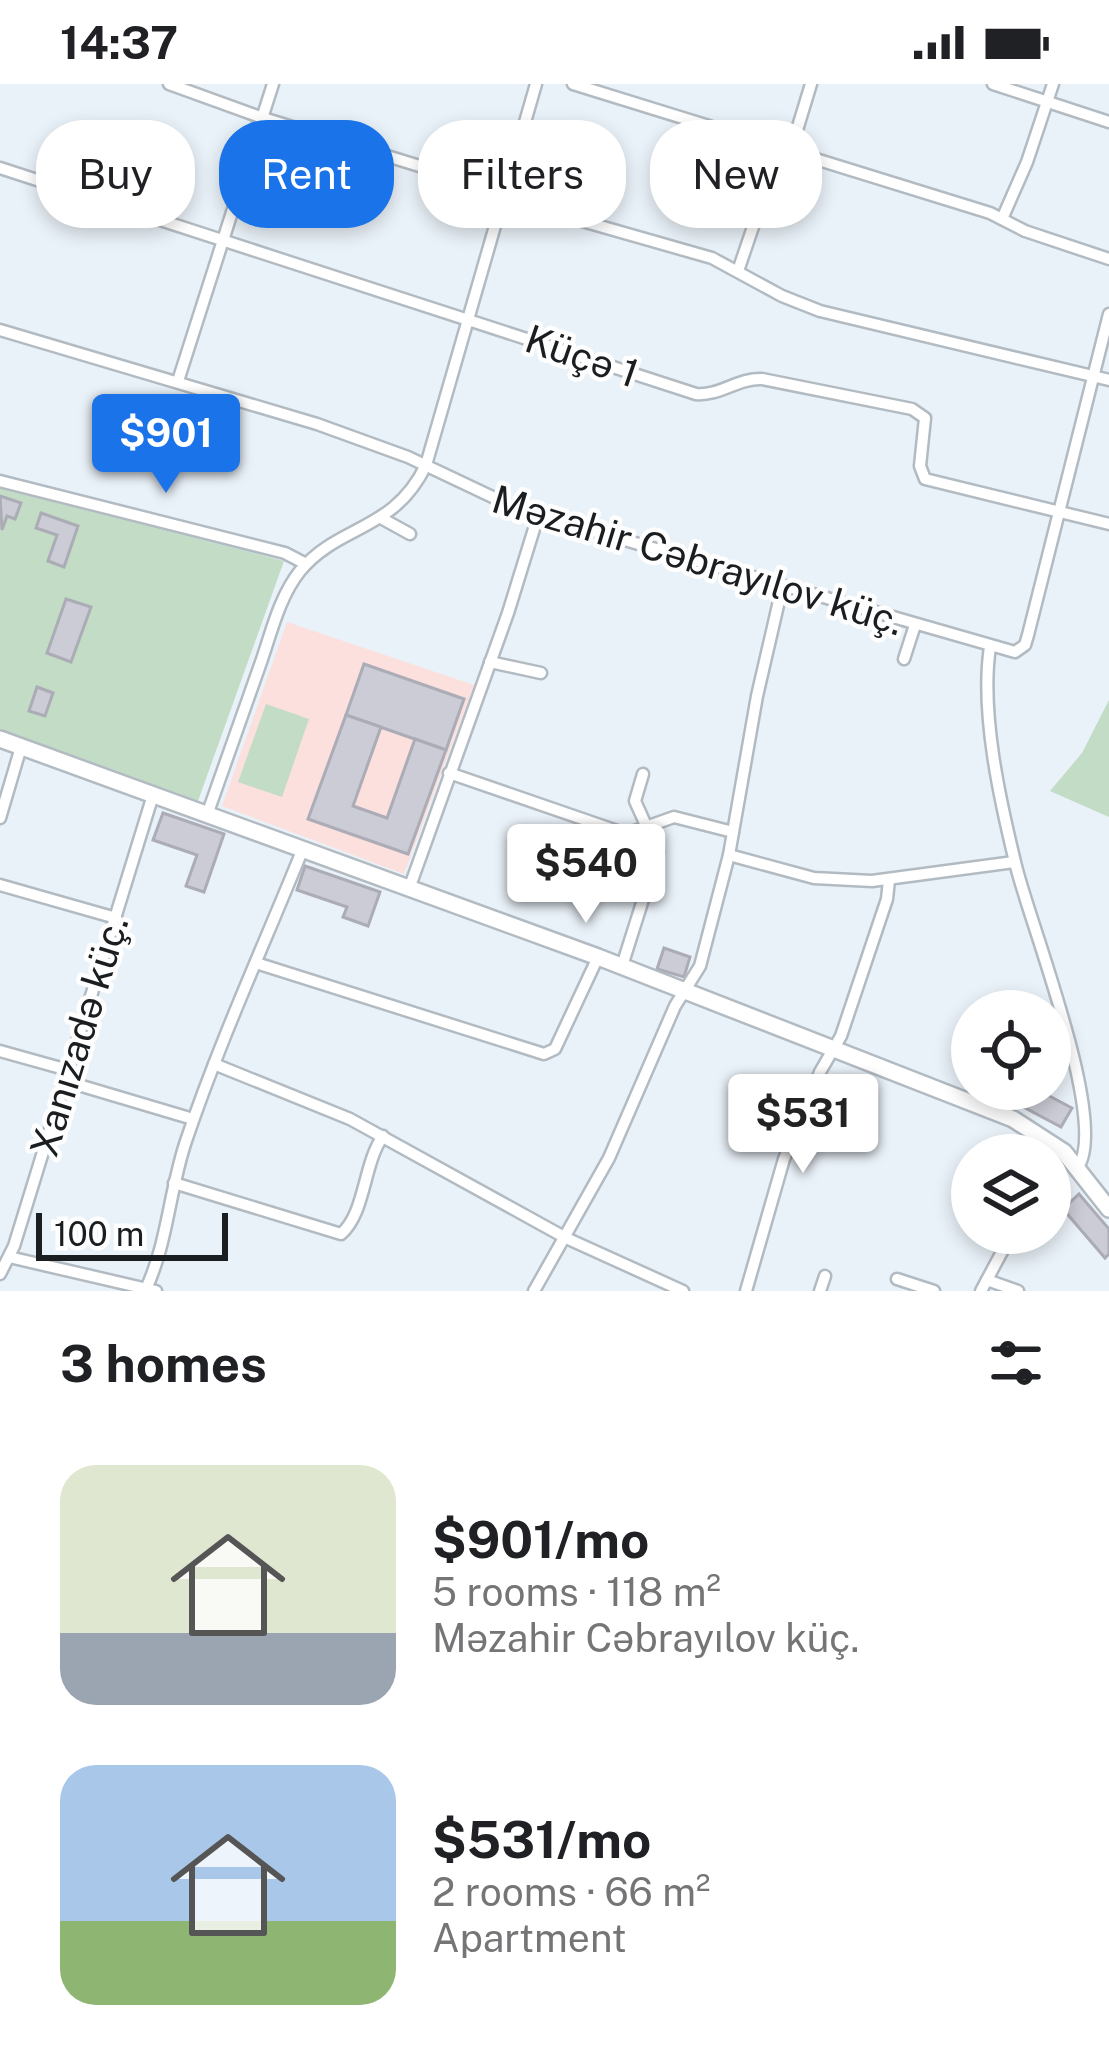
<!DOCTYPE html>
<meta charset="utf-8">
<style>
:root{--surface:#fff;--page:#f6f6f6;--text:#202124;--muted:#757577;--accent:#1a73e8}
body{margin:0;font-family:"Public Sans",sans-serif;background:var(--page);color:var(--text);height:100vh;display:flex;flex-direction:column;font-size:45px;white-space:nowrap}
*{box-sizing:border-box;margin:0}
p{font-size:39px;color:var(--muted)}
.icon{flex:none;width:66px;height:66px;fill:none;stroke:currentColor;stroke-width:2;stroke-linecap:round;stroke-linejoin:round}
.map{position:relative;height:1207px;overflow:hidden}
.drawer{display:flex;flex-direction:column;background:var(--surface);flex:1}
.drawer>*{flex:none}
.hud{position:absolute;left:36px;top:36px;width:1038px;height:108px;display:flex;gap:24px}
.fabs{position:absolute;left:951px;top:906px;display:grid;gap:24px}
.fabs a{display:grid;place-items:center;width:120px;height:120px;border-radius:50%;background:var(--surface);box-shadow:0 6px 18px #0003;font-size:60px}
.scale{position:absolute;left:36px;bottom:30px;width:192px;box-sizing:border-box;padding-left:12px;border:6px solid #1b1e20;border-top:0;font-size:33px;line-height:42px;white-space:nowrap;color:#1b1e20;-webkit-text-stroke:9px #fefefe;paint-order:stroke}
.price{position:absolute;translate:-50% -102px;padding:0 27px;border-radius:12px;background:#fff;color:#222;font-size:39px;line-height:78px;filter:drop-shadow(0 3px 6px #0008)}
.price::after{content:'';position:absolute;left:50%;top:72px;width:36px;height:27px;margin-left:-18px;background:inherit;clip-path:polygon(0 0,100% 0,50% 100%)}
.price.on{background:var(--accent);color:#fff}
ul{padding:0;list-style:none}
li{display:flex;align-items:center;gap:36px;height:300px;padding:0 60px}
li span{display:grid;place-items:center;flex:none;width:336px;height:240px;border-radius:36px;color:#555}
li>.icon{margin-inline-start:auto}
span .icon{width:144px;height:144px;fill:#fffc;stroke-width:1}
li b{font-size:51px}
h2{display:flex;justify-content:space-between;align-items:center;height:144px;padding:0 60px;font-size:51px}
.chip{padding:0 42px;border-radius:48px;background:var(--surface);box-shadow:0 6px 18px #0003;font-size:42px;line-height:108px}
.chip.on{background:var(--accent);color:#fff}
.status{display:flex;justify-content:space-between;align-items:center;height:84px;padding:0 60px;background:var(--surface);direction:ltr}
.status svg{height:33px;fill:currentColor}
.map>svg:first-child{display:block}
.education{fill:#fbe0dd}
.green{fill:#c2dcc5}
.building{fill:#cbccd6;stroke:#abacb6;stroke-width:3}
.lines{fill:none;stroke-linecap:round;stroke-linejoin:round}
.street-casing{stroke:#b3bbc2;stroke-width:15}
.secondary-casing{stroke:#b3bbc2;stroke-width:20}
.street{stroke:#fff;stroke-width:10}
.secondary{stroke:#fff;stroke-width:15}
.labels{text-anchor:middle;stroke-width:9;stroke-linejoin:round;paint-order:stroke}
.street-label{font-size:39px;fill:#1b1e20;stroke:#fefefe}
</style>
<div class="status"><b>14:37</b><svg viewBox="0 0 49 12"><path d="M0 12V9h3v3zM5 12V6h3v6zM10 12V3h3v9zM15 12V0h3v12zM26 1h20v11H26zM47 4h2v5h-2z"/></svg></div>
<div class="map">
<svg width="1109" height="1207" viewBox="0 0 1109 1207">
<rect width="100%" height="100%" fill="#eaf2f9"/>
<!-- education -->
<polygon class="education" points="287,538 474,601 404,790 222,722"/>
<!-- green -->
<g class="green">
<polygon points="0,404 284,477 198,717 0,645"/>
<polygon points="1109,616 1109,733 1050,707 1082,669"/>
<polygon points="266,620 309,635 282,713 238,698"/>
</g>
<!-- building -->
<g class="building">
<polygon points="0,412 21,419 15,435 7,432 2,446"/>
<polygon points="41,429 78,442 64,483 48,477 57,451 36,444"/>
<polygon points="66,515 91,523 71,578 47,569"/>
<polygon points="364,580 464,615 446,666 346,631"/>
<polygon points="37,603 53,609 45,632 29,627"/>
<polygon points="346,631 381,643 353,722 387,734 415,655 446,666 408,770 308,735"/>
<polygon points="163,729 224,750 204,808 186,802 197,771 153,756"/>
<polygon points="305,782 380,808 368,842 343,833 347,823 297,806"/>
<polygon points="664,864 690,873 684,893 657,885"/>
<polygon points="1024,1005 1036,1005 1072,1024 1061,1043 1016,1019"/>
<polygon points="1079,1110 1109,1145 1109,1170 1105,1174 1063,1125"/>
</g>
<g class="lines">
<!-- street casing -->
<g class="street-casing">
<g id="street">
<polyline points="169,0 263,34 475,99 526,121 712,174 782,212 820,227 1109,296"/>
<polyline points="573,0 990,129 1025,147 1109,175"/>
<polyline points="993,0 1109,38"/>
<path d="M0 84 696 310C720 312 738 294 762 295L912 325 925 334 920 382 925 395 1109 440"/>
<polyline points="1002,135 1027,78 1053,0"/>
<polyline points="738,187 774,81 797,46 811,0"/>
<polyline points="0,246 317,340 408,373 520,426 1015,568 1025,561 1028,551 1109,230"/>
<polyline points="178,297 273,0"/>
<polyline points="0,397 285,469 306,480"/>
<polyline points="381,434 410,450"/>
<path d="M990 563C980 628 1000 717 1016 782 1030 840 1109 1038 1078 1083"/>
<polyline points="904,575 915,541"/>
<polyline points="490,578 541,589"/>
<polyline points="449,689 626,750 674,733 733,748"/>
<path d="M207 731C225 681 242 631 260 581 271 550 279 513 300 487 339 440 394 448 426 381L536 0"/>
<polyline points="0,734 21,663"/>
<polyline points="729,771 814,794 872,797 1014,778"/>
<polyline points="0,801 116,834"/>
<polyline points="409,805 508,529 538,432"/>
<polyline points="256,879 544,970 555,965 598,873"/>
<polyline points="622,882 658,768 635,717 643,690"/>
<polyline points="0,967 68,986"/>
<polyline points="214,980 350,1035 566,1154 683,1207"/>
<polyline points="65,997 193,1035"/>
<path d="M174 1099 341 1150C366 1128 363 1080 383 1052"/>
<polyline points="9,1173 156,1207"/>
<polyline points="0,1190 14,1162 153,711"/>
<polyline points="897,1195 934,1207"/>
<polyline points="987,1196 1018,1207"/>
<path d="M145 1207C168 1159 169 1107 186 1057 219 959 263 863 302 767"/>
<polyline points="534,1207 609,1074 675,922 700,882 729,771 757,612 782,504"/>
<polyline points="746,1207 784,1075 820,988 841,952 887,815 889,796"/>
<polyline points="820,1207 825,1192"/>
<polyline points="981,1207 1012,1149"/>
</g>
</g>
<!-- secondary casing -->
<g class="secondary-casing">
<polyline id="secondary" points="0,655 598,873 1013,1035 1064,1068 1109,1125"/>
</g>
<!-- street -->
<use href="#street" class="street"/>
<!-- secondary -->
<use href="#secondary" class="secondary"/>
</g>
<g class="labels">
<!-- street labels -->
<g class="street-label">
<text transform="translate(582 272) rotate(19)" y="14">Küçə 1</text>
<text transform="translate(698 476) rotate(17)" y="14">Məzahir Cəbrayılov küç.</text>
<text transform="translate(79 952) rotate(-73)" y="14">Xanızadə küç.</text>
</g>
</g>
</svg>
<div class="fabs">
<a><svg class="icon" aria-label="locate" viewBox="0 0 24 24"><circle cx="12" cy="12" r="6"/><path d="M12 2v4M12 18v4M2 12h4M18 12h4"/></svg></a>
<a><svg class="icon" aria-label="layers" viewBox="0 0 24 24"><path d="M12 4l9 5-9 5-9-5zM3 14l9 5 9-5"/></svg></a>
</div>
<div class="scale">100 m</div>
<b class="price on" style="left:166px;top:412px">$901</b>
<b class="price" style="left:586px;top:842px">$540</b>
<b class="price" style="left:803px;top:1092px">$531</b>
<div class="hud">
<a class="chip">Buy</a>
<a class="chip on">Rent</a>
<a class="chip">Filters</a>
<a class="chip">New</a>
</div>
</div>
<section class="drawer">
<h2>3 homes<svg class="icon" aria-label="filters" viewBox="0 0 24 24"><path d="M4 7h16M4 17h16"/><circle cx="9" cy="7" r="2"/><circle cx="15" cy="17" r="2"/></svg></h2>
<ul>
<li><span style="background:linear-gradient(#dfe7d0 70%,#9aa5b1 0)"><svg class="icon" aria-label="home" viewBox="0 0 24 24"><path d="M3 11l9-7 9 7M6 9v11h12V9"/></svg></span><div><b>$901/mo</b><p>5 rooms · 118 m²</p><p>Məzahir Cəbrayılov küç.</p></div></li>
<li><span style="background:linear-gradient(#a9c7e8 65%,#8fb573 0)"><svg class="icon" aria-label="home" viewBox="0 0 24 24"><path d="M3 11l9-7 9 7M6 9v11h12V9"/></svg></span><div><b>$531/mo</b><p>2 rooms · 66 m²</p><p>Apartment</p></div></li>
</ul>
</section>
